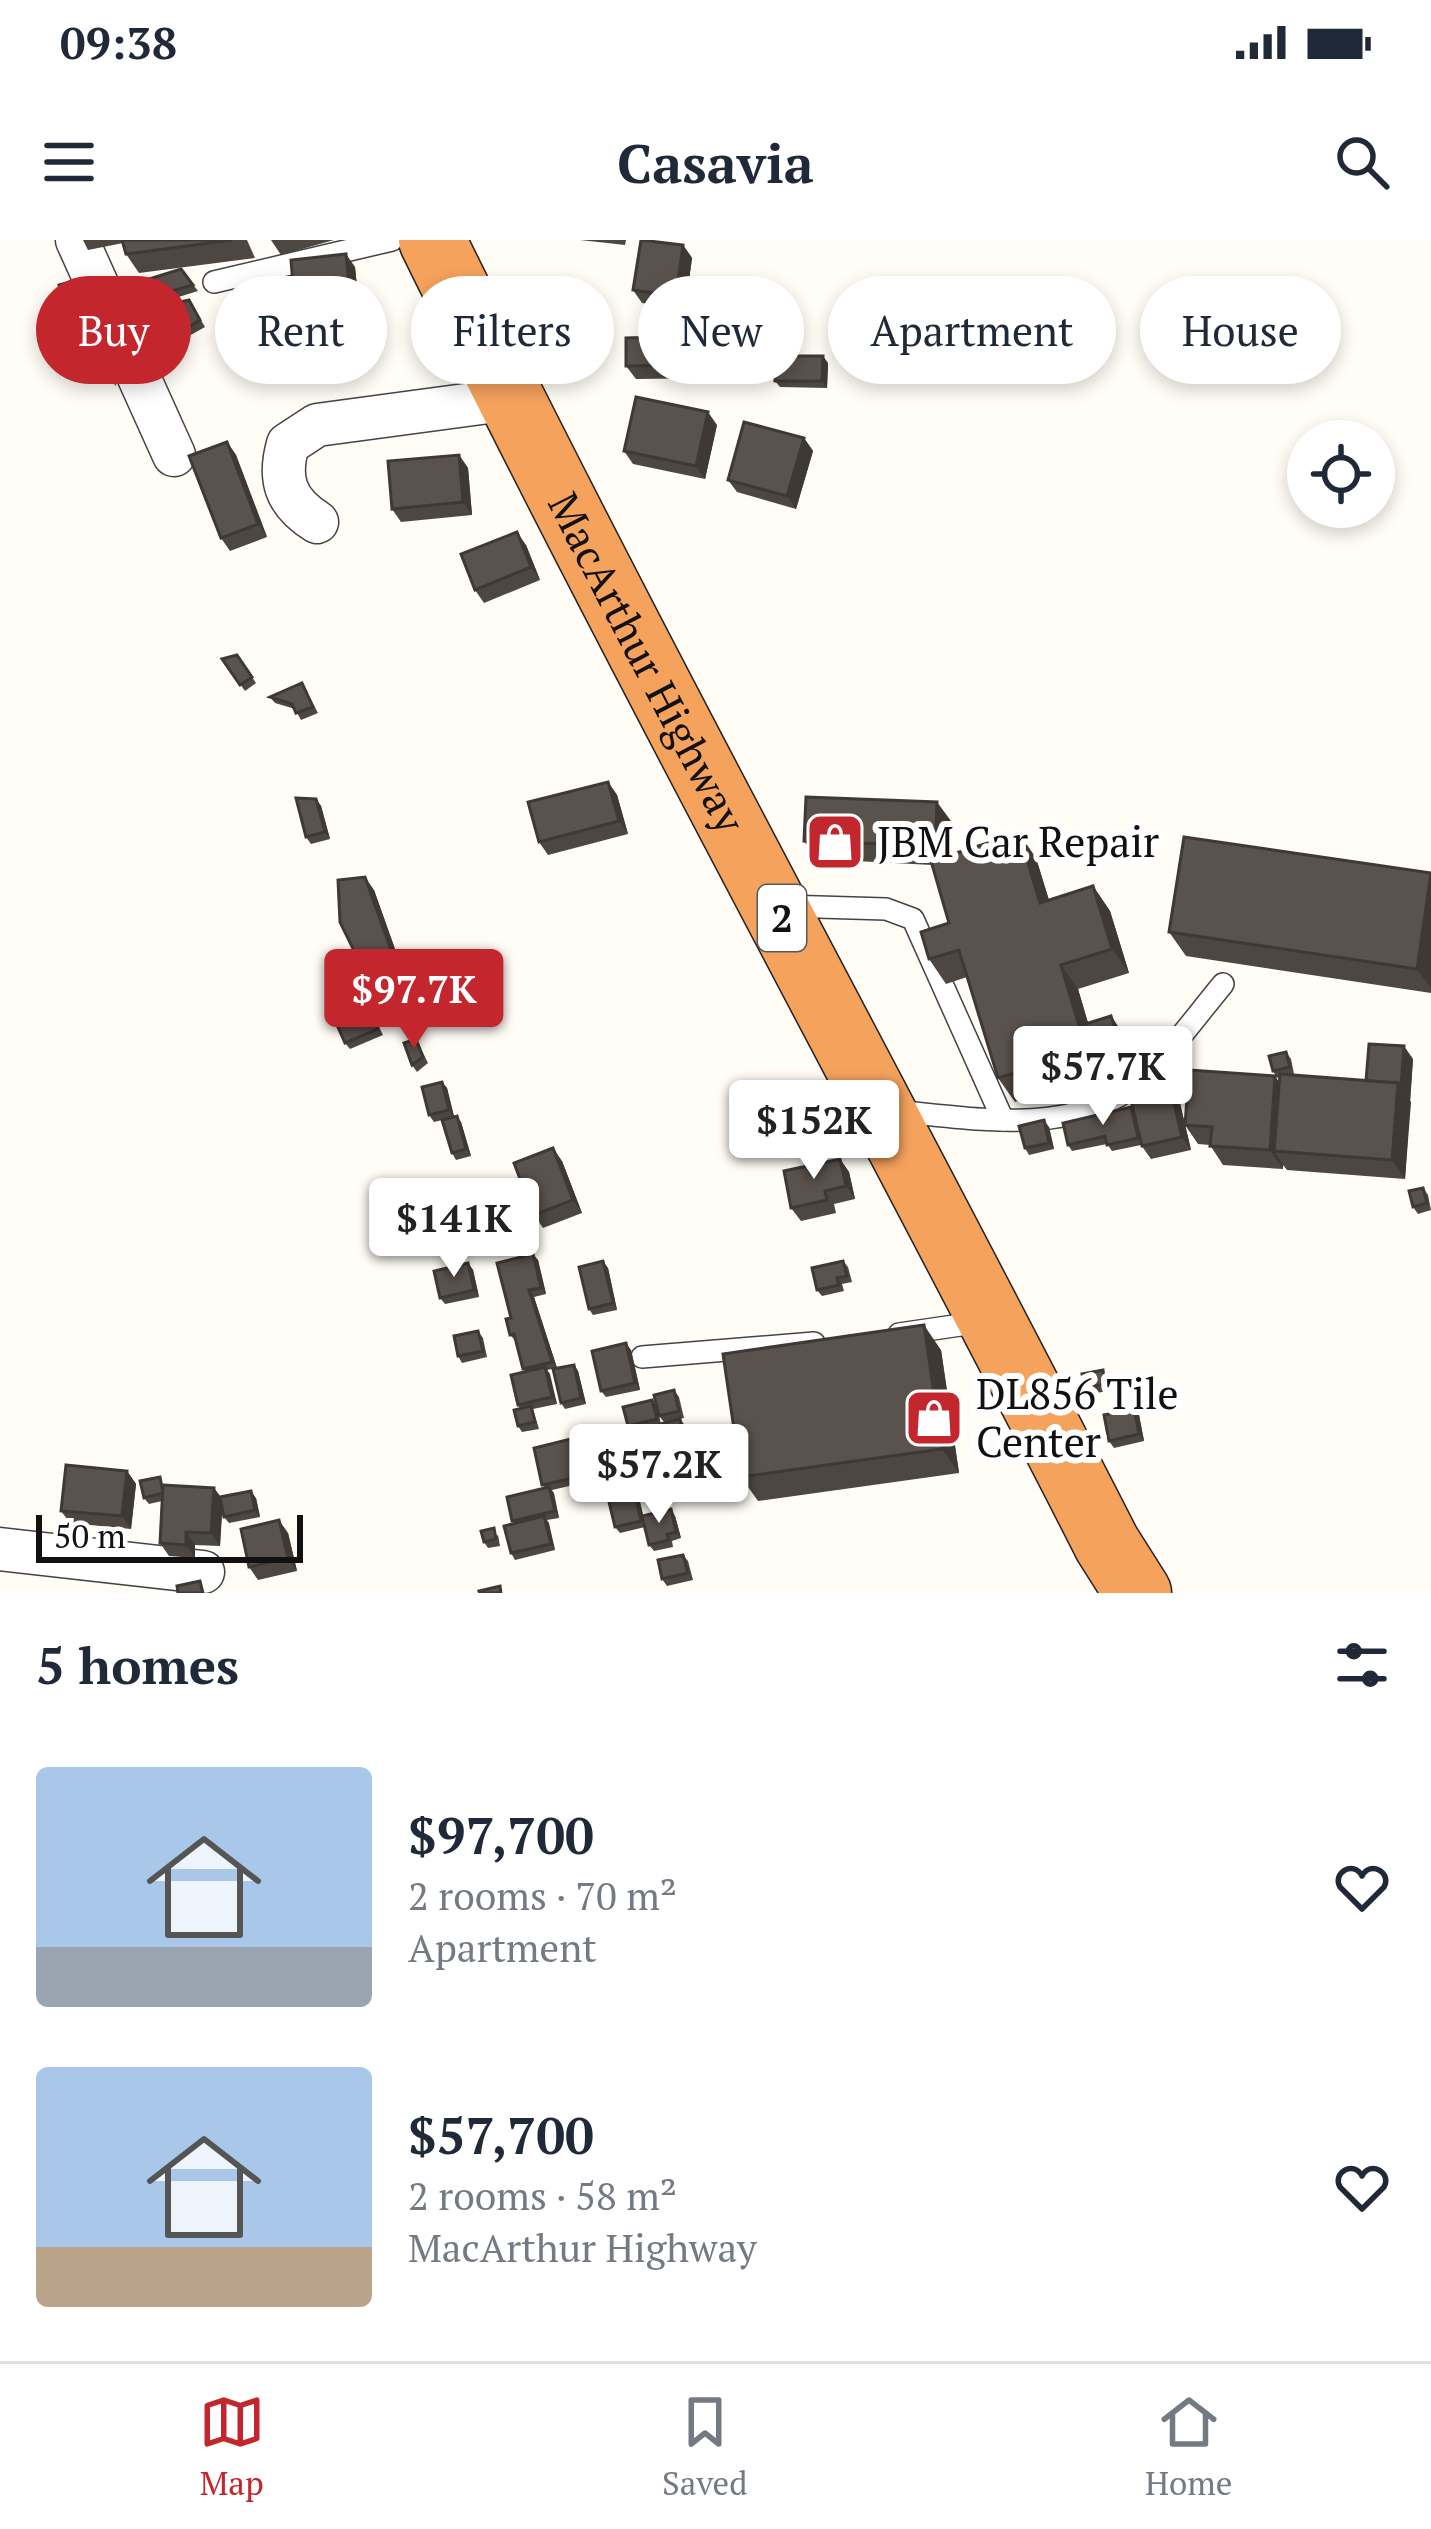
<!DOCTYPE html>
<meta charset="utf-8">
<style>
:root{--surface:#fff;--page:#f2f2f3;--text:#1f2937;--muted:#747a83;--line:#e0e1e3;--accent:#c4262e}
body{margin:0;font-family:"PT Serif",serif;background:var(--page);color:var(--text);height:100vh;display:flex;flex-direction:column;font-size:45px;white-space:nowrap}
*{box-sizing:border-box;margin:0}
p{font-size:39px;color:var(--muted)}
.icon{flex:none;width:66px;height:66px;fill:none;stroke:currentColor;stroke-width:2;stroke-linecap:round;stroke-linejoin:round}
.map{position:relative;height:1353px;overflow:hidden}
.drawer{display:flex;flex-direction:column;background:var(--surface);flex:1}
.drawer>*{flex:none}
.hud{position:absolute;left:36px;top:36px;width:1359px;height:108px;display:flex;gap:24px}
.fabs{position:absolute;left:1287px;top:180px;display:grid;gap:24px}
.fabs a{display:grid;place-items:center;width:108px;height:108px;border-radius:50%;background:var(--surface);box-shadow:0 6px 18px #0003;font-size:60px}
.scale{position:absolute;left:36px;bottom:30px;width:267px;box-sizing:border-box;padding-left:12px;border:6px solid #111;border-top:0;font-size:33px;line-height:42px;white-space:nowrap;color:#111;-webkit-text-stroke:9px #fff;paint-order:stroke}
.price{position:absolute;translate:-50% -102px;padding:0 27px;border-radius:12px;background:#fff;color:#222;font-size:39px;line-height:78px;filter:drop-shadow(0 3px 6px #0008)}
.price::after{content:'';position:absolute;left:50%;top:72px;width:36px;height:27px;margin-left:-18px;background:inherit;clip-path:polygon(0 0,100% 0,50% 100%)}
.price.current{background:var(--accent);color:#fff}
ul{padding:0;list-style:none}
li{display:flex;align-items:center;gap:36px;height:300px;padding:0 36px}
li span{display:grid;place-items:center;flex:none;width:336px;height:240px;border-radius:12px;color:#555}
li>.icon{margin-inline-start:auto}
span .icon{width:144px;height:144px;fill:#fffc;stroke-width:1}
li b{font-size:51px}
h2{display:flex;justify-content:space-between;align-items:center;height:144px;padding:0 36px;font-size:51px}
.chip{padding:0 42px;border-radius:54px;background:var(--surface);box-shadow:0 6px 18px #0003;font-size:42px;line-height:108px}
.chip.current{background:var(--accent);color:#fff}
.status{display:flex;justify-content:space-between;align-items:center;height:84px;padding:0 60px;background:var(--surface);direction:ltr}
.status svg{height:33px;fill:currentColor}
header{display:flex;justify-content:space-between;align-items:center;height:156px;padding:0 36px;background:var(--surface);font-size:54px;font-weight:600}
.dock{display:flex;justify-content:space-around;align-items:center;height:168px;border-top:3px solid var(--line);background:var(--surface);font-size:33px;color:var(--muted)}
.dock a{display:grid;justify-items:center;gap:6px}
.dock .current{color:var(--accent)}
.map>svg:first-child{display:block}
.lines{fill:none;stroke-linecap:round;stroke-linejoin:round}
.lane-casing{stroke:#444;stroke-width:24}
.street-casing{stroke:#444;stroke-width:45}
.highway-casing{stroke:#222;stroke-width:69}
.lane{stroke:#fff;stroke-width:21}
.street{stroke:#fff;stroke-width:42}
.highway{stroke:#f5a25d;stroke-width:66}
.wall{fill:#4d4742}
.shaded-wall{fill:#3f3936}
.building{fill:#5a524d;stroke:#3f3936;stroke-width:3}
.labels{text-anchor:middle;stroke-width:12;stroke-linejoin:round;paint-order:stroke}
.shield{fill:#fff;stroke:#585858;stroke-width:3}
.shield-label{font-size:39px;font-weight:bold;fill:#111}
.street-label{font-size:42px;fill:#111;stroke:#fff}
.poi-label{font-size:42px;fill:#111;stroke:#fff;text-anchor:start}
</style>
<div class="status"><b>09:38</b><svg viewBox="0 0 49 12"><path d="M0 12V9h3v3zM5 12V6h3v6zM10 12V3h3v9zM15 12V0h3v12zM26 1h20v11H26zM47 4h2v5h-2z"/></svg></div>
<header><svg class="icon" aria-label="menu" viewBox="0 0 24 24"><path d="M4 6h16M4 12h16M4 18h16"/></svg>Casavia<svg class="icon" aria-label="search" viewBox="0 0 24 24"><circle cx="10" cy="10" r="6"/><path d="M15 15l6 6"/></svg></header>
<div class="map">
<svg width="1431" height="1353" viewBox="0 0 1431 1353">
<rect width="100%" height="100%" fill="#fffdf5"/>
<g class="lines">
<!-- lane casing -->
<g class="lane-casing">
<g id="lane">
<polyline points="214,42 392,0"/>
<polyline points="784,666 886,669 913,679 1003,880"/>
<path d="M892 871C978 878 1083 901 1151 831 1176 804 1199 773 1223 744"/>
<polyline points="899,1094 981,1082"/>
<polyline points="642,1117 814,1103"/>
</g>
</g>
<!-- street casing -->
<g class="street-casing">
<g id="street">
<polyline points="77,0 174,215"/>
<path d="M317 282C285 262 278 239 288 204L317 185 510 159"/>
<polyline points="0,1309 203,1332"/>
</g>
</g>
<!-- highway casing -->
<g class="highway-casing">
<g id="highway">
<path id="s1" d="M432 0C648 440 885 868 1107 1304L1138 1353"/>
</g>
</g>
<!-- lane -->
<use href="#lane" class="lane"/>
<!-- street -->
<use href="#street" class="street"/>
<!-- highway -->
<use href="#highway" class="highway"/>
</g>
<!-- wall -->
<g class="wall">
<polygon points="83,0 247,0 255,18 139,33 126,14 123,3 88,10"/>
<polygon points="271,0 334,0 281,15"/>
<polygon points="580,0 626,0 625,5"/>
<polygon points="683,5 692,18 685,69 642,63 633,50"/>
<polygon points="355,27 360,77 304,82 295,69"/>
<polygon points="181,29 198,51 156,64 151,57"/>
<polygon points="80,46 91,81 74,86 69,79"/>
<polygon points="189,60 205,87 180,101 155,100 151,94"/>
<polygon points="719,84 719,138 636,139 626,126 661,97"/>
<polygon points="106,114 111,120 116,146 110,138 91,142 87,135 98,128 94,123"/>
<polygon points="828,123 827,148 780,147 775,141"/>
<polygon points="717,185 705,239 633,224 624,211"/>
<polygon points="804,198 813,211 796,269 737,252 728,240"/>
<polygon points="227,202 236,215 267,297 230,311 221,298"/>
<polygon points="459,215 468,228 472,275 401,282 392,269"/>
<polygon points="526,305 540,340 484,363 475,350"/>
<polygon points="237,415 256,443 245,451 222,419"/>
<polygon points="302,443 318,473 301,480 295,469 275,463 270,457"/>
<polygon points="608,542 617,555 628,594 548,615 539,602"/>
<polygon points="316,559 321,566 330,599 311,604 306,597"/>
<polygon points="951,581 949,615 1036,618 1049,660 1093,646 1110,671 1129,733 1078,749 1088,783 1111,776 1128,801 1136,826 1015,862 998,838 967,737 946,744 929,719 949,683 932,625 817,619 804,601"/>
<polygon points="1431,633 1431,753 1186,716 1169,692"/>
<polygon points="374,650 401,726 382,737 369,736 360,723"/>
<polygon points="363,754 383,795 350,809 345,803"/>
<polygon points="416,799 428,823 417,832 412,825"/>
<polygon points="1286,812 1291,819 1294,834 1288,835 1366,841 1413,819 1405,939 1287,930 1283,925 1283,929 1223,925 1210,905 1198,904 1185,885 1191,910 1151,919 1141,905 1112,911 1107,904 1072,911 1068,905 1134,870 1167,833 1176,846 1185,885 1279,842 1280,837 1277,838 1273,831"/>
<polygon points="442,842 447,848 454,876 461,882 471,916 456,920 452,913 442,880 434,882 429,875"/>
<polygon points="1049,887 1054,909 1029,915 1025,908"/>
<polygon points="840,919 849,932 855,959 834,964 836,973 801,981 791,968"/>
<polygon points="562,921 582,973 543,988 534,975"/>
<polygon points="1423,948 1428,955 1431,970 1418,974 1413,967"/>
<polygon points="538,1020 546,1054 534,1057 557,1128 547,1130 557,1164 533,1169 539,1189 522,1192 518,1186 520,1169 518,1165 525,1132 516,1101 510,1095 511,1078"/>
<polygon points="843,1021 848,1027 852,1042 842,1044 844,1051 822,1056 817,1050"/>
<polygon points="468,1023 473,1030 479,1057 445,1064 440,1058"/>
<polygon points="608,1028 617,1070 593,1075 589,1069"/>
<polygon points="478,1091 483,1098 487,1117 462,1123 458,1116"/>
<polygon points="631,1110 640,1150 606,1157 601,1151"/>
<polygon points="941,1110 959,1233 758,1261 741,1237"/>
<polygon points="574,1125 578,1131 586,1164 565,1169 561,1163"/>
<polygon points="1107,1137 1110,1150 1089,1155 1085,1148"/>
<polygon points="674,1150 679,1157 684,1178 664,1182 659,1176"/>
<polygon points="652,1160 657,1167 661,1184 680,1179 685,1186 690,1209 676,1213 679,1217 685,1242 664,1247 660,1240 669,1212 666,1207 661,1186 632,1192 628,1186"/>
<polygon points="1139,1175 1144,1201 1114,1208 1109,1201"/>
<polygon points="600,1199 601,1205 612,1203 616,1209 621,1234 552,1250 559,1278 547,1280 555,1310 515,1320 511,1313 514,1283 512,1281 545,1248 542,1245"/>
<polygon points="127,1231 136,1244 131,1289 70,1283 61,1271"/>
<polygon points="635,1241 643,1275 675,1276 681,1298 672,1301 673,1307 654,1311 649,1305 645,1287 620,1293 615,1287"/>
<polygon points="165,1245 214,1248 221,1258 256,1258 260,1277 229,1283 224,1277 222,1266 220,1306 195,1305 195,1318 169,1316 160,1303 162,1261 149,1264 144,1258"/>
<polygon points="288,1293 297,1331 258,1340 249,1327"/>
<polygon points="498,1295 500,1306 488,1308 484,1302"/>
<polygon points="683,1315 688,1321 693,1340 667,1346 662,1339"/>
</g>
<!-- shaded-wall -->
<g class="shaded-wall">
<polygon points="683,5 692,18 685,69 676,56"/>
<polygon points="346,14 355,27 360,77 351,64"/>
<polygon points="76,40 80,46 91,81 86,74"/>
<polygon points="710,71 719,84 719,138 710,125"/>
<polygon points="106,114 111,120 116,146 111,140"/>
<polygon points="823,116 828,123 827,148 822,141"/>
<polygon points="708,172 717,185 705,239 696,226"/>
<polygon points="804,198 813,211 796,269 787,256"/>
<polygon points="227,202 236,215 267,297 258,284"/>
<polygon points="459,215 468,228 472,275 463,262"/>
<polygon points="517,292 526,305 540,340 531,327"/>
<polygon points="608,542 617,555 628,594 619,581"/>
<polygon points="316,559 321,566 330,599 325,592"/>
<polygon points="937,562 951,581 948,625 935,606"/>
<polygon points="1019,593 1036,618 1057,687 1040,663"/>
<polygon points="365,637 374,650 401,726 392,713"/>
<polygon points="1431,641 1431,748 1417,729"/>
<polygon points="1093,646 1110,671 1129,733 1112,709"/>
<polygon points="1061,725 1078,749 1096,810 1079,786"/>
<polygon points="1111,776 1128,801 1136,826 1119,802"/>
<polygon points="1404,806 1413,819 1410,860 1401,847"/>
<polygon points="1167,833 1176,846 1191,910 1182,897"/>
<polygon points="1275,836 1288,855 1274,911 1283,925 1283,929 1270,910"/>
<polygon points="442,842 447,848 454,877 449,870"/>
<polygon points="1398,843 1411,862 1405,939 1392,920"/>
<polygon points="457,876 461,882 471,916 466,909"/>
<polygon points="1044,880 1049,887 1054,909 1049,903"/>
<polygon points="553,908 562,921 582,973 573,960"/>
<polygon points="840,919 849,932 855,959 846,946"/>
<polygon points="533,1014 538,1020 546,1054 541,1048"/>
<polygon points="603,1021 608,1028 617,1070 613,1063"/>
<polygon points="468,1023 473,1030 479,1057 474,1050"/>
<polygon points="529,1050 534,1057 557,1128 552,1122"/>
<polygon points="924,1085 941,1110 959,1233 942,1209"/>
<polygon points="626,1103 631,1110 640,1150 635,1143"/>
<polygon points="574,1125 578,1131 586,1164 581,1158"/>
<polygon points="545,1127 550,1134 557,1164 552,1157"/>
<polygon points="1134,1169 1139,1175 1144,1201 1139,1194"/>
<polygon points="680,1179 685,1186 690,1209 685,1203"/>
<polygon points="612,1203 616,1209 621,1234 617,1228"/>
<polygon points="674,1211 679,1217 685,1242 680,1235"/>
<polygon points="127,1231 136,1244 131,1289 122,1276"/>
<polygon points="631,1235 635,1241 646,1287 641,1281"/>
<polygon points="549,1247 554,1253 559,1278 555,1271"/>
<polygon points="214,1248 223,1260 220,1306 211,1293"/>
<polygon points="251,1251 256,1258 260,1277 255,1270"/>
<polygon points="671,1269 675,1276 681,1298 676,1292"/>
<polygon points="544,1276 549,1283 555,1310 551,1304"/>
<polygon points="279,1280 288,1293 297,1331 288,1318"/>
<polygon points="186,1292 195,1305 195,1318 186,1305"/>
</g>
<!-- building -->
<g class="building">
<polygon points="122,0 232,0 126,14"/>
<polygon points="641,0 683,5 676,56 633,50"/>
<polygon points="346,14 351,64 295,69 291,20"/>
<polygon points="181,29 193,45 151,57 146,40"/>
<polygon points="76,40 86,74 69,79 59,45"/>
<polygon points="189,60 200,80 176,95 151,94 145,70"/>
<polygon points="710,71 710,125 626,126 626,98 661,97 661,72"/>
<polygon points="106,114 111,140 106,132 87,135 102,126 94,123"/>
<polygon points="776,116 823,116 822,141 775,141"/>
<polygon points="636,157 708,172 696,226 624,211"/>
<polygon points="744,182 804,198 787,256 728,240"/>
<polygon points="227,202 258,284 221,298 189,216"/>
<polygon points="459,215 463,262 392,269 388,221"/>
<polygon points="517,292 531,327 475,350 461,314"/>
<polygon points="237,415 252,437 240,445 222,419"/>
<polygon points="302,443 313,467 296,473 292,464 270,457"/>
<polygon points="608,542 619,581 539,602 528,562"/>
<polygon points="806,557 937,562 935,606 804,601"/>
<polygon points="296,558 316,559 325,592 306,597"/>
<polygon points="1019,593 1040,663 1093,646 1112,709 1061,725 1079,786 1111,776 1119,802 998,838 959,710 929,719 921,692 949,683 931,621"/>
<polygon points="1184,597 1431,633 1417,729 1169,692"/>
<polygon points="365,637 392,713 372,725 360,723 340,682 338,640"/>
<polygon points="363,754 378,789 345,803 330,769"/>
<polygon points="416,799 423,817 412,825 404,803"/>
<polygon points="1369,804 1404,806 1401,847 1398,843 1366,841"/>
<polygon points="1286,812 1290,827 1273,831 1269,816"/>
<polygon points="1189,830 1275,836 1270,910 1210,906 1212,887 1185,885"/>
<polygon points="1167,833 1182,897 1142,906 1127,843"/>
<polygon points="1280,834 1398,843 1392,920 1274,911"/>
<polygon points="442,842 449,870 429,875 422,847"/>
<polygon points="1131,867 1138,898 1107,905 1105,896 1068,905 1063,883"/>
<polygon points="457,876 466,909 452,913 442,880"/>
<polygon points="1044,880 1049,903 1025,908 1019,886"/>
<polygon points="553,908 573,960 534,975 514,923"/>
<polygon points="840,919 846,946 825,951 827,960 791,968 784,931"/>
<polygon points="1423,948 1427,963 1413,967 1409,951"/>
<polygon points="533,1014 541,1048 529,1050 552,1122 523,1129 514,1094 510,1095 506,1079 511,1078 497,1023"/>
<polygon points="603,1021 613,1063 589,1069 579,1027"/>
<polygon points="843,1021 847,1036 837,1038 839,1045 817,1050 812,1028"/>
<polygon points="468,1023 474,1050 440,1058 434,1031"/>
<polygon points="924,1085 942,1209 741,1237 723,1114"/>
<polygon points="478,1091 483,1111 458,1116 454,1096"/>
<polygon points="626,1103 635,1143 601,1151 592,1111"/>
<polygon points="574,1125 581,1158 561,1163 553,1129"/>
<polygon points="545,1127 552,1157 518,1165 511,1135"/>
<polygon points="1103,1130 1105,1144 1085,1148 1082,1134"/>
<polygon points="674,1150 679,1171 659,1176 654,1155"/>
<polygon points="652,1160 657,1179 628,1186 623,1167"/>
<polygon points="531,1166 535,1182 518,1186 514,1170"/>
<polygon points="1134,1169 1139,1194 1109,1201 1104,1175"/>
<polygon points="680,1179 685,1203 666,1207 660,1184"/>
<polygon points="595,1193 598,1206 612,1203 617,1228 542,1245 534,1208"/>
<polygon points="674,1211 680,1235 660,1240 654,1216"/>
<polygon points="66,1225 127,1231 122,1276 61,1271"/>
<polygon points="631,1235 641,1281 615,1287 604,1241"/>
<polygon points="160,1237 163,1253 144,1258 140,1241"/>
<polygon points="163,1245 214,1248 211,1293 186,1292 186,1305 160,1303"/>
<polygon points="549,1247 555,1271 512,1281 507,1257"/>
<polygon points="251,1251 255,1270 224,1277 220,1257"/>
<polygon points="671,1269 676,1292 667,1294 669,1300 649,1305 642,1276"/>
<polygon points="544,1276 551,1304 511,1313 504,1286"/>
<polygon points="279,1280 288,1318 249,1327 241,1289"/>
<polygon points="494,1288 496,1299 484,1302 481,1291"/>
<polygon points="683,1315 688,1333 662,1339 658,1320"/>
<polygon points="200,1341 203,1353 178,1353 177,1346"/>
<polygon points="500,1346 501,1353 480,1353 479,1351"/>
</g>
<!-- icons -->
<defs>
<g id="shop-square" transform="scale(3)"><rect x="-9" y="-9" width="18" height="18" rx="4" fill="#c4262e" stroke="#fff"/><path d="M-5-2.5h2.3a2.7 3.5 0 0 1 5.4 0H5L5.5 6h-11ZM-1.5-2.5h3a1.5 2.3 0 0 0-3 0Z" fill="#fff"/></g>
</defs>
<g fill-rule="evenodd">
<use href="#shop-square" x="835" y="602"/>
<use href="#shop-square" x="934" y="1178"/>
</g>
<g class="labels">
<!-- shield labels -->
<rect class="shield" x="758" y="645" width="48" height="66" rx="9"/>
<g class="shield-label">
<text x="782" y="692">2</text>
</g>
<!-- street labels -->
<g class="street-label">
<text dy="15" stroke="none"><textPath href="#s1" startOffset="474">MacArthur Highway</textPath></text>
</g>
<!-- poi labels -->
<g class="poi-label">
<text x="877" y="617">JBM Car Repair</text>
<text x="976" y="1169">DL856 Tile<tspan x="976" dy="48">Center</tspan></text>
</g>
</g>
</svg>
<div class="fabs">
<a><svg class="icon" aria-label="locate" viewBox="0 0 24 24"><circle cx="12" cy="12" r="6"/><path d="M12 2v4M12 18v4M2 12h4M18 12h4"/></svg></a>
</div>
<div class="scale">50 m</div>
<b class="price current" style="left:414px;top:811px">$97.7K</b>
<b class="price" style="left:1103px;top:888px">$57.7K</b>
<b class="price" style="left:814px;top:942px">$152K</b>
<b class="price" style="left:454px;top:1040px">$141K</b>
<b class="price" style="left:659px;top:1286px">$57.2K</b>
<div class="hud">
<a class="chip current">Buy</a>
<a class="chip">Rent</a>
<a class="chip">Filters</a>
<a class="chip">New</a>
<a class="chip">Apartment</a>
<a class="chip">House</a>
</div>
</div>
<section class="drawer">
<h2>5 homes<svg class="icon" aria-label="filters" viewBox="0 0 24 24"><path d="M4 7h16M4 17h16"/><circle cx="9" cy="7" r="2"/><circle cx="15" cy="17" r="2"/></svg></h2>
<ul>
<li><span style="background:linear-gradient(#a9c7e8 75%,#9aa5b1 0)"><svg class="icon" aria-label="home" viewBox="0 0 24 24"><path d="M3 11l9-7 9 7M6 9v11h12V9"/></svg></span><div><b>$97,700</b><p>2 rooms · 70 m²</p><p>Apartment</p></div><svg class="icon" aria-label="heart" viewBox="0 0 24 24"><path d="M12 20l-8-8c-3-5 5-10 8-4 3-6 11-1 8 4z"/></svg></li>
<li><span style="background:linear-gradient(#a9c7e8 75%,#b9a48a 0)"><svg class="icon" aria-label="home" viewBox="0 0 24 24"><path d="M3 11l9-7 9 7M6 9v11h12V9"/></svg></span><div><b>$57,700</b><p>2 rooms · 58 m²</p><p>MacArthur Highway</p></div><svg class="icon" aria-label="heart" viewBox="0 0 24 24"><path d="M12 20l-8-8c-3-5 5-10 8-4 3-6 11-1 8 4z"/></svg></li>
</ul>
</section>
<nav class="dock">
<a class="current"><svg class="icon" aria-label="map" viewBox="0 0 24 24"><path d="M3 6l6-2 6 2 6-2v14l-6 2-6-2-6 2zM9 4v14M15 6v14"/></svg>Map</a>
<a><svg class="icon" aria-label="saved" viewBox="0 0 24 24"><path d="M7 4h10v16l-5-4-5 4z"/></svg>Saved</a>
<a><svg class="icon" aria-label="home" viewBox="0 0 24 24"><path d="M3 11l9-7 9 7M6 9v11h12V9"/></svg>Home</a>
</nav>
